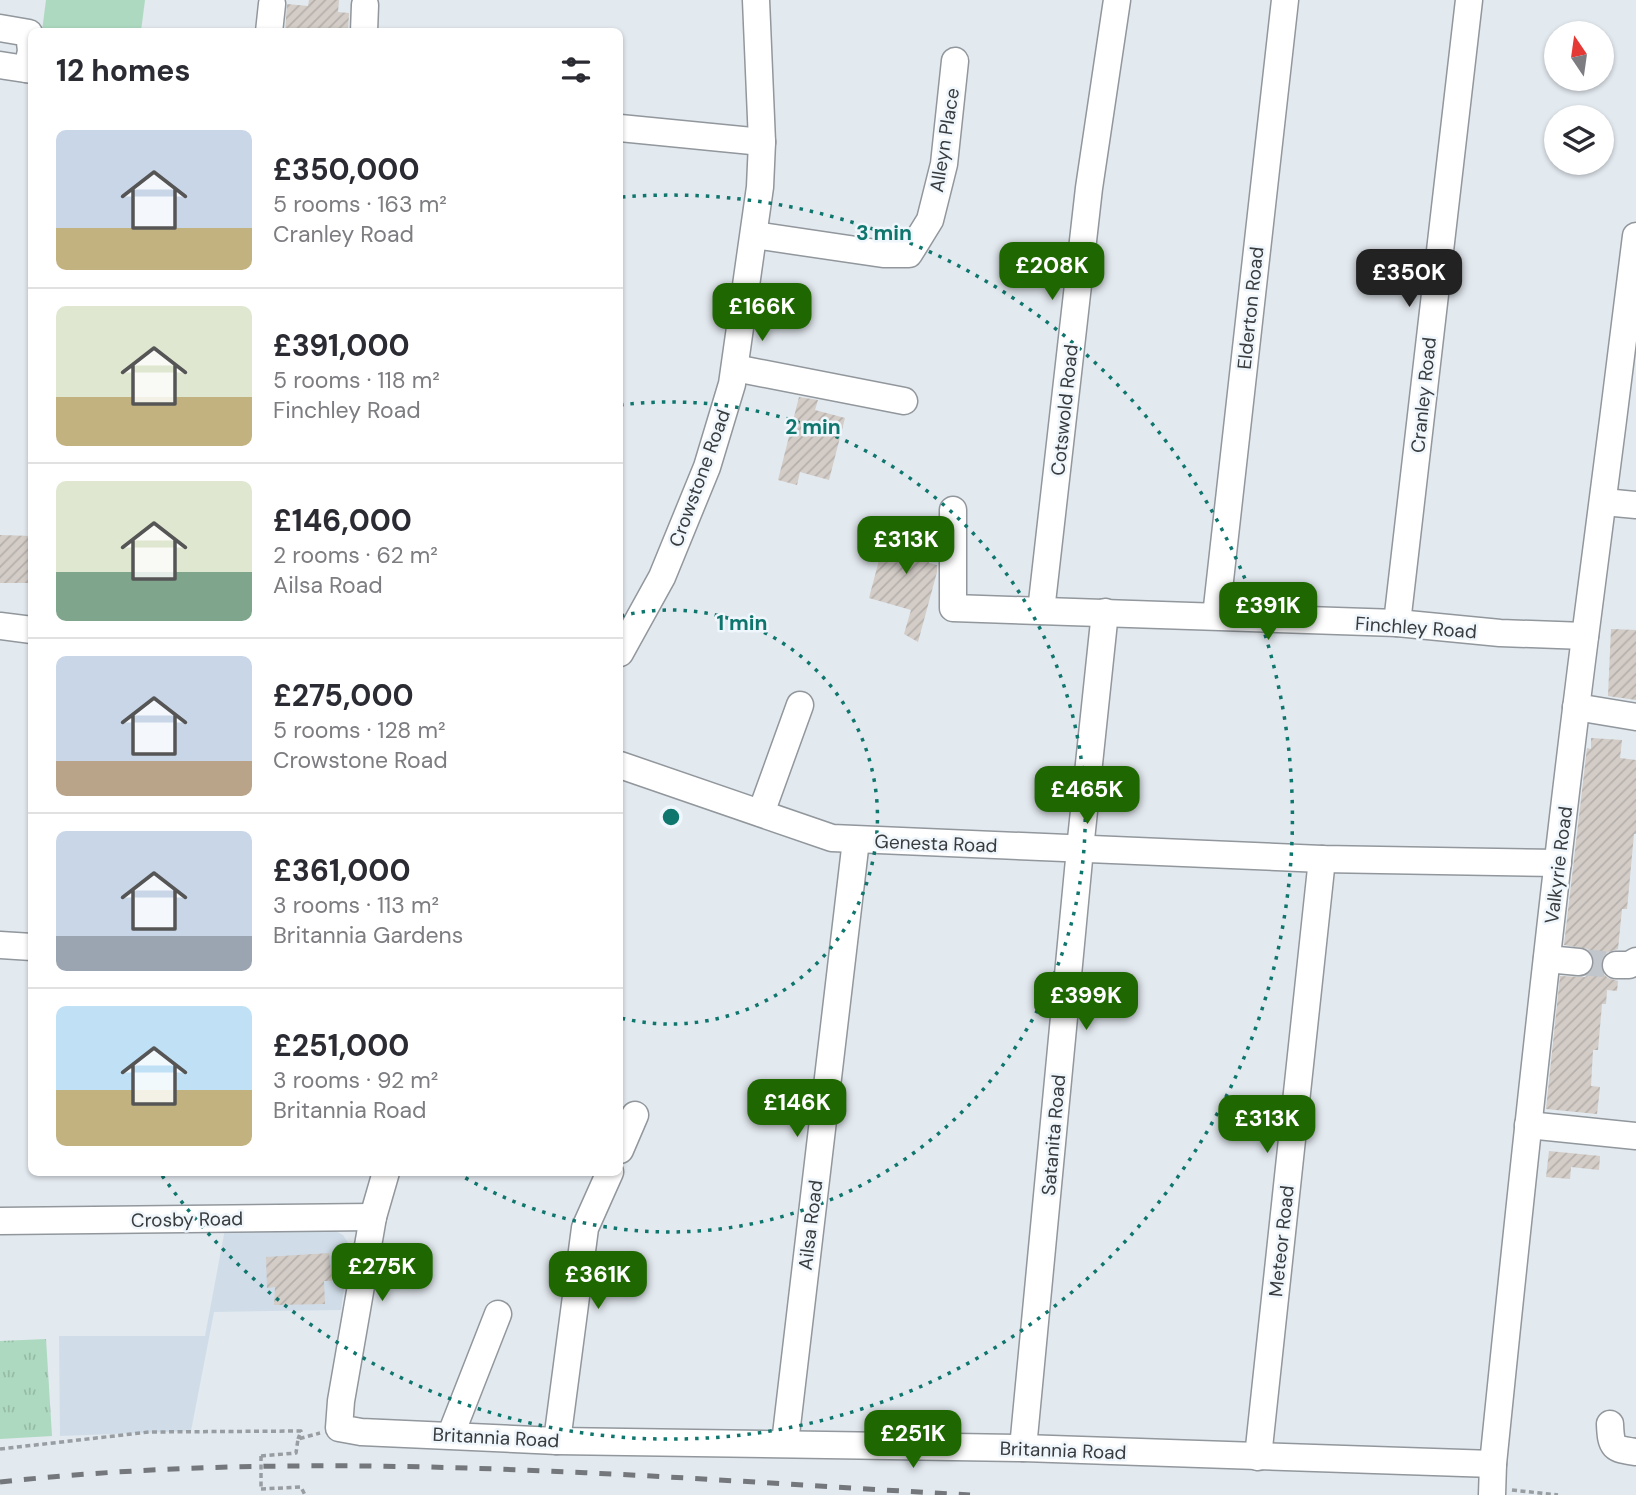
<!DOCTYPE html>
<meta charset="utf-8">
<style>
:root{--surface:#fff;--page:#f2f2f3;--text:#2b2b33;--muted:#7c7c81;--line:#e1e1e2;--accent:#1f6700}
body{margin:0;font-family:"DM Sans",sans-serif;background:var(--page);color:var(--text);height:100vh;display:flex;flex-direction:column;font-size:26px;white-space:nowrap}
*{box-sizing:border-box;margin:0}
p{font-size:23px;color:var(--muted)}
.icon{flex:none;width:38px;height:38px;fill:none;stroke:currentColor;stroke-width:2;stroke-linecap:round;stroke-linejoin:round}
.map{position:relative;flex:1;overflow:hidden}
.side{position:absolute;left:28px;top:28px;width:595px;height:1148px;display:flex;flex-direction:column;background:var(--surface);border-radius:10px;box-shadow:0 2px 5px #0004}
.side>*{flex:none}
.needle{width:46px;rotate:347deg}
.buttons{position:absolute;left:1544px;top:21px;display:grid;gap:14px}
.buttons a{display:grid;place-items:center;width:70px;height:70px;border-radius:50%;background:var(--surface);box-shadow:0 2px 5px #0004;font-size:35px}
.price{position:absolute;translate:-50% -60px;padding:0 16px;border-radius:14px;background:var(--accent);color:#fff;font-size:23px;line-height:46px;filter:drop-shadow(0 2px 4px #0008)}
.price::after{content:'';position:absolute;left:50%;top:42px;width:21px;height:16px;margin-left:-10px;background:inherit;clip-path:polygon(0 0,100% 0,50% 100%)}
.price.selected{background:#222;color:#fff}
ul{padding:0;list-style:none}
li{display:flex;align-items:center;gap:21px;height:175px;padding:0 28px}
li+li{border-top:2px solid var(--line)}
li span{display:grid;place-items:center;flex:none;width:196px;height:140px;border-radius:10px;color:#555}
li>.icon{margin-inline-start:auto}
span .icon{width:84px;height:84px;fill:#fffc;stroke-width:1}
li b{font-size:30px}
h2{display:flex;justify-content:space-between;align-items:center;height:84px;padding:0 28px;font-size:30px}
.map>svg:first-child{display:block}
.built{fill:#d0dde8}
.grass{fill:#add9c0}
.park{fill:url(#park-tufts)}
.building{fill:url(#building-hatch)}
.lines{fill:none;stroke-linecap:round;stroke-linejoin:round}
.minor-tunnel{stroke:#c0c6cc;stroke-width:26;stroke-dasharray:26 13;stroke-linecap:butt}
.minor-casing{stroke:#91979c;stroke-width:29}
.path{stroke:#989da2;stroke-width:3.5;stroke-dasharray:5 3.5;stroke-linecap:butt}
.minor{stroke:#fff;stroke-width:26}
.rail{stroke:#74787c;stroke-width:5;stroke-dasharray:12 12;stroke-linecap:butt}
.path-bridge{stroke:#989da2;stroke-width:3.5;stroke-dasharray:5 3.5;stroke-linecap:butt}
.ring{fill:none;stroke:#0f766e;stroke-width:3.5;stroke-dasharray:3.5 7}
.labels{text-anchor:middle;stroke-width:5;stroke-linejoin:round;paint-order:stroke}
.street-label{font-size:19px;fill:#393c3e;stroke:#eff6fc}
.centre{fill:#0f766e;stroke:#eff6fc;stroke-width:3.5}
.ring-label{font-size:21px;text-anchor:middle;font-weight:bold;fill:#0f766e;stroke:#eff6fc;stroke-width:5;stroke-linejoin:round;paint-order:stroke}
</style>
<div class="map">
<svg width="1636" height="1495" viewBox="0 0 1636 1495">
<defs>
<pattern id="park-tufts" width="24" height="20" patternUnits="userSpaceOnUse" patternTransform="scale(1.75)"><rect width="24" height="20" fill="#add9c0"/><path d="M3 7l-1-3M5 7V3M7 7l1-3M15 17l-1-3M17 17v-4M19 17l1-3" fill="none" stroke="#96bba6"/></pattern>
<pattern id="building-hatch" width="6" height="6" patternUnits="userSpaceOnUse" patternTransform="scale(1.75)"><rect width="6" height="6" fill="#d3ccc7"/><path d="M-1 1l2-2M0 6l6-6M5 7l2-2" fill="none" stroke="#b6b0ac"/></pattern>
</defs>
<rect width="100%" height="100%" fill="#e2e9ef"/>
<!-- built -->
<polygon class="built" points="327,1226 343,1235 350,1246 341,1310 214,1312 191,1431 60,1436 59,1336 205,1336 225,1229"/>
<!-- grass -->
<polygon class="grass" points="46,0 145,0 141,31 42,31"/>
<!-- park -->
<polygon class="park" points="46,1339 52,1436 0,1439 0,1341"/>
<!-- building -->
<g class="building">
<polygon points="309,0 339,0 338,12 349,13 348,32 285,32 287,4 308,6"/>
<polygon points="799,397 818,400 815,410 845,418 829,480 800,472 797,485 778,480"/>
<polygon points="888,526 935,539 929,563 937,565 937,572 918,642 904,634 911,610 869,598"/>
<polygon points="0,535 32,536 32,583 0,583"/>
<polygon points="1611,629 1636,630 1636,700 1608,696"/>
<polygon points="1591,738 1622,740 1620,758 1636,760 1636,834 1634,834 1627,909 1622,909 1618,949 1608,952 1602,958 1600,964 1602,972 1608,978 1618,981 1617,991 1607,990 1606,1004 1602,1004 1598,1050 1593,1050 1591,1086 1600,1087 1597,1114 1546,1109 1560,976 1585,977 1591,972 1595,964 1593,955 1588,949 1564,945 1587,748 1591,749"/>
<polygon points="1549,1151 1600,1156 1599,1170 1571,1167 1570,1179 1546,1177"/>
<polygon points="329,1253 332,1281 324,1281 325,1304 274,1305 275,1287 267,1288 266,1257"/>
</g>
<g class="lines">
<!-- minor-tunnel -->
<polyline class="minor-tunnel" points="1579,962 1616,965"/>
<!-- minor casing -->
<g class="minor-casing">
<g id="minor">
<polyline points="0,28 29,33 31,51 27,69"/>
<polyline points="269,32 272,4"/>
<polyline points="364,32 365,5"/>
<polyline points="0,65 32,70"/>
<polyline points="620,128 762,142"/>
<polyline points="754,235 883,254 909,254 930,220 944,164 955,61"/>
<polyline points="735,368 904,401"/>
<polyline points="1604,502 1636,505"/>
<polyline points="953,510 953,608 1397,623 1500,633 1585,636"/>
<polyline points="1041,611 1089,188 1117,0"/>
<polyline points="1216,616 1285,0"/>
<polyline points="1397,623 1469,0"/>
<polyline points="0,626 32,630"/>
<polyline points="620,653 662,577 707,467 732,384 760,187 762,142 756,0"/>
<polyline points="1576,707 1636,717"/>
<polyline points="620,765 832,838 1322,859 1558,863"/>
<polyline points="761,813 800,705"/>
<polyline points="0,945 32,947"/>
<polyline points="1547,959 1579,962"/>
<polyline points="1616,965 1629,965 1636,961"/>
<polyline points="1528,1125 1636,1136"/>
<polyline points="620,1150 635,1115"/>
<polyline points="386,1172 373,1217 341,1401 339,1428 361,1432 557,1441 1023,1448 1493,1464"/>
<polyline points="0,1221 373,1217"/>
<path d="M1610 1424C1611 1448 1613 1449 1636 1452"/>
<polyline points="451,1434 498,1314"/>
<polyline points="557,1441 585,1228 610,1172"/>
<polyline points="785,1443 856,840"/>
<polyline points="1023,1448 1080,849 1105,612"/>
<polyline points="1258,1457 1322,859"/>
<path d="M1492 1495 1493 1464C1521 1188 1550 912 1585 637 1602 503 1620 370 1636 236"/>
</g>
</g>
<!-- path -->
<g class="path">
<polyline points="0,1449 149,1432 301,1431 298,1439"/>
<polyline points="261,1456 296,1453 298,1439 320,1433"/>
<polyline points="261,1489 301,1487 305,1495"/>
<polyline points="1512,1490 1558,1495"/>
</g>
<!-- minor -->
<use href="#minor" class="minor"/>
<!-- rail -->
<path class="rail" d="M0 1482C322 1447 648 1477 970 1495"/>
<!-- path-bridge -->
<polyline class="path-bridge" points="261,1456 261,1489"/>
</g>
<!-- distance rings -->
<g class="ring">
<path d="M621 616A207 207 0 1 1 621 1018"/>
<path d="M620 405A415 415 0 1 1 457 1173"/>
<path d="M622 197A622 622 0 1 1 161 1174"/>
</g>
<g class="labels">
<!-- street labels -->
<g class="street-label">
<text transform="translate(944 140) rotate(-81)" y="7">Alleyn Place</text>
<text transform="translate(1250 308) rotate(-84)" y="7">Elderton Road</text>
<text transform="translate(1423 395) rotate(-84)" y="7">Cranley Road</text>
<text transform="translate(1064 410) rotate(-84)" y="7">Cotswold Road</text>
<text transform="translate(699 478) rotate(-70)" y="7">Crowstone Road</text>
<text transform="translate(1416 627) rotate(4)" y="7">Finchley Road</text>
<text transform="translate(936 843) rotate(2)" y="7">Genesta Road</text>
<text transform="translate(1558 865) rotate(-83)" y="7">Valkyrie Road</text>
<text transform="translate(1053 1135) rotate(-85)" y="7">Satanita Road</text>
<text transform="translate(187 1219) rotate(-1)" y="7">Crosby Road</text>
<text transform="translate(810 1225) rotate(-83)" y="7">Ailsa Road</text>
<text transform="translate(1281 1241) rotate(-84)" y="7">Meteor Road</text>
<text transform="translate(496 1437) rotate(3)" y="7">Britannia Road</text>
<text transform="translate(1063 1450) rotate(2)" y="7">Britannia Road</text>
</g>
</g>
<circle cx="671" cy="817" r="10" class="centre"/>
<g class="ring-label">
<text x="884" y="240">3 min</text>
<text x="813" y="434">2 min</text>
<text x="742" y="630">1 min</text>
</g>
</svg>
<div class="buttons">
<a><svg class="needle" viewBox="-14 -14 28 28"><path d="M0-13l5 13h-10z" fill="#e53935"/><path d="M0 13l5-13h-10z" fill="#7c7c81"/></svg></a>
<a><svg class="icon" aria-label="layers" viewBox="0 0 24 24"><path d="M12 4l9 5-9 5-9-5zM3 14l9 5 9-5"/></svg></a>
</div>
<b class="price" style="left:1052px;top:302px">£208K</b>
<b class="price selected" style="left:1409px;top:309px">£350K</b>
<b class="price" style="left:762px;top:343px">£166K</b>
<b class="price" style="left:906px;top:576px">£313K</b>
<b class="price" style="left:1268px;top:642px">£391K</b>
<b class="price" style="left:1087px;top:826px">£465K</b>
<b class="price" style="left:1086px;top:1032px">£399K</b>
<b class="price" style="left:797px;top:1139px">£146K</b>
<b class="price" style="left:1267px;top:1155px">£313K</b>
<b class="price" style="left:382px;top:1303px">£275K</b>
<b class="price" style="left:598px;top:1311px">£361K</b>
<b class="price" style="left:913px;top:1470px">£251K</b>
<section class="side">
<h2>12 homes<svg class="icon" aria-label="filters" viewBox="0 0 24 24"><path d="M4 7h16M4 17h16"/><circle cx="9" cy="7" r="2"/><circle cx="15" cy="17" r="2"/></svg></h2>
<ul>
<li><span style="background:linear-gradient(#c9d6e8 70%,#c2b280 0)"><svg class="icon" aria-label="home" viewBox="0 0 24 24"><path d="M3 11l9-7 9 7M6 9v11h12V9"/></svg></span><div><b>£350,000</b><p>5 rooms · 163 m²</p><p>Cranley Road</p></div></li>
<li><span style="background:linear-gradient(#dfe7d0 65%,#c2b280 0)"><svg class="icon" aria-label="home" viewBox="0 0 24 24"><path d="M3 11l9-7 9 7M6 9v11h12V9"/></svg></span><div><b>£391,000</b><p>5 rooms · 118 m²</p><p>Finchley Road</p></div></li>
<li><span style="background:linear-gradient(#dfe7d0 65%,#7fa58c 0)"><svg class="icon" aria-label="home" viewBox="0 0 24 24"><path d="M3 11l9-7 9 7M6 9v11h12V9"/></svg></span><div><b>£146,000</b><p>2 rooms · 62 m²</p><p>Ailsa Road</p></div></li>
<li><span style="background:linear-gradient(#c9d6e8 75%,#b9a48a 0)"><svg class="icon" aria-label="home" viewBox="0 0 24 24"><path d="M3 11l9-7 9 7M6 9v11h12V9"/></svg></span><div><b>£275,000</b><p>5 rooms · 128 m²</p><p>Crowstone Road</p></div></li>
<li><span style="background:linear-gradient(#c9d6e8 75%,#9aa5b1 0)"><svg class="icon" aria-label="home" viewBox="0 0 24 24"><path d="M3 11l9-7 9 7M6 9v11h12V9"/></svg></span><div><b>£361,000</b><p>3 rooms · 113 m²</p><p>Britannia Gardens</p></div></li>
<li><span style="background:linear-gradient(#bfe0f5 60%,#c2b280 0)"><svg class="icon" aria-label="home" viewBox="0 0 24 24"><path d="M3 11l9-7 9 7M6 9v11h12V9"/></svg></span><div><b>£251,000</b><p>3 rooms · 92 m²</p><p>Britannia Road</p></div></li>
</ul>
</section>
</div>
